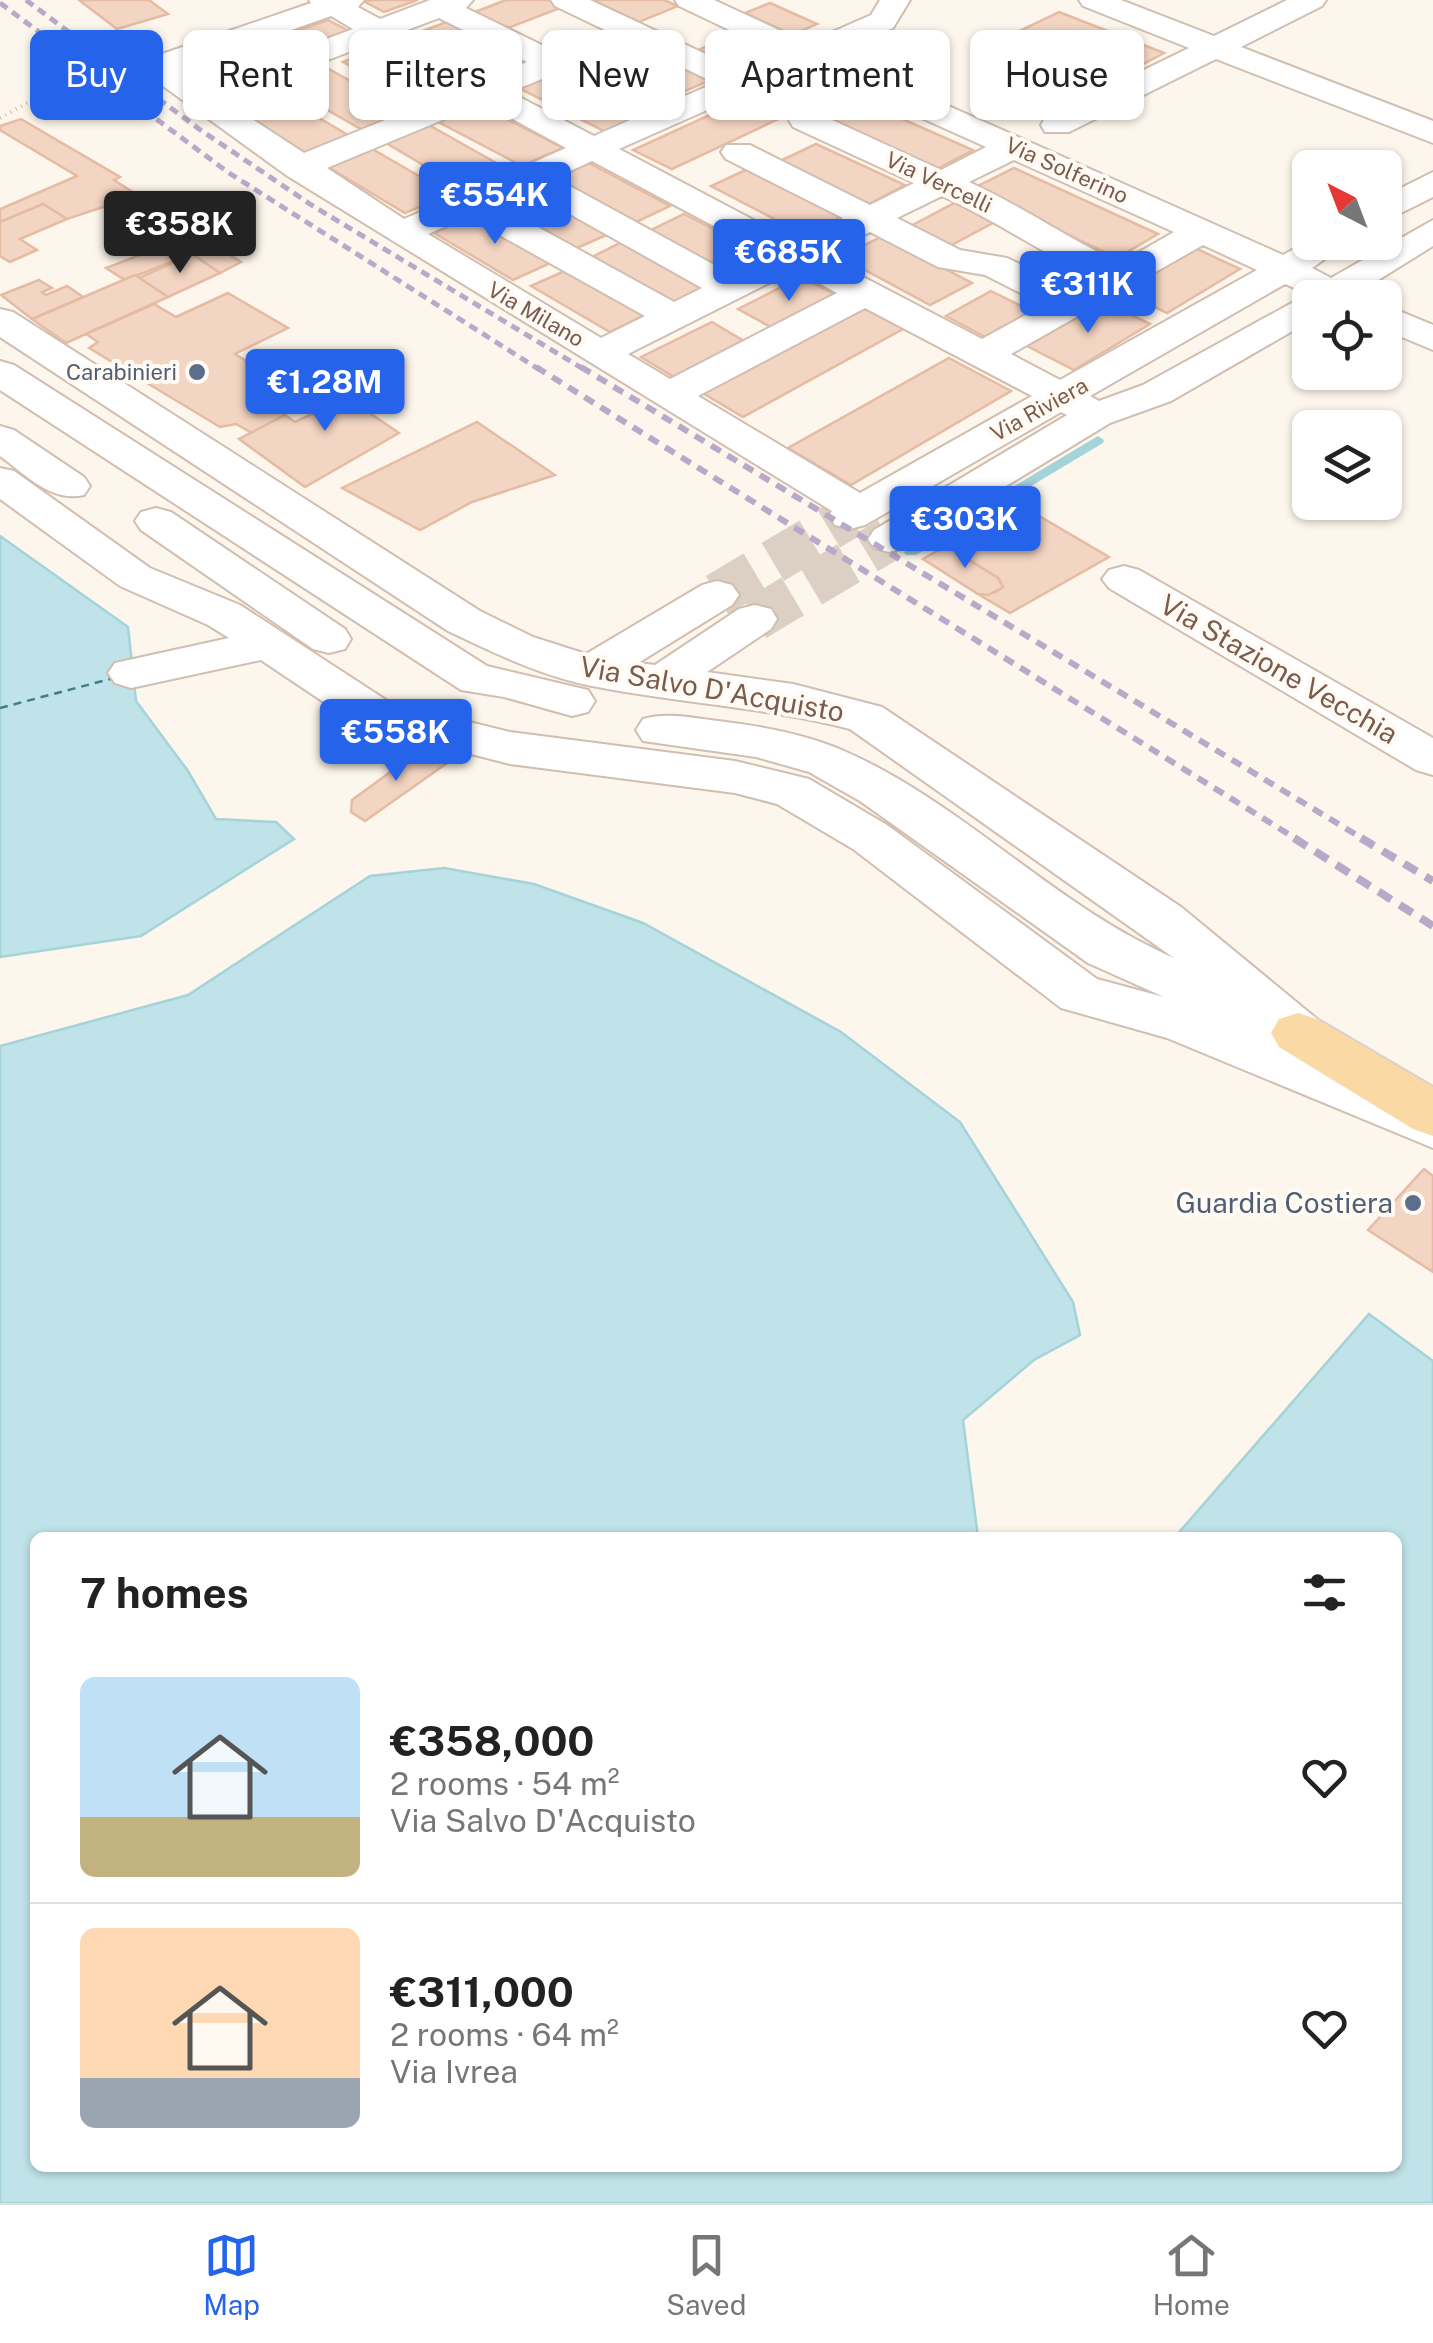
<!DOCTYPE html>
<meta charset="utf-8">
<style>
:root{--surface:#fff;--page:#f6f6f6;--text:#222;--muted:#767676;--line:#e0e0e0;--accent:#2563eb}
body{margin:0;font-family:"Public Sans",sans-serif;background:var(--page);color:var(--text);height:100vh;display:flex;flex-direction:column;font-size:38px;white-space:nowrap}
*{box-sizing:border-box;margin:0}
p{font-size:32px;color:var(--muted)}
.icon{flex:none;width:55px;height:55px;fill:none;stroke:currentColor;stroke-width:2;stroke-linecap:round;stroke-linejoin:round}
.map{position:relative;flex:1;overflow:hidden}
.panel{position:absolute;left:30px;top:1532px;width:1372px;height:640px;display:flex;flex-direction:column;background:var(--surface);border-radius:15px;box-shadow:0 2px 8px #0004}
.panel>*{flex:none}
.hud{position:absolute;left:30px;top:30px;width:1375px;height:90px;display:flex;gap:20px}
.needle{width:65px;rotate:318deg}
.tools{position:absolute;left:1292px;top:150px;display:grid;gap:20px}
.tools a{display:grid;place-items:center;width:110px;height:110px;border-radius:15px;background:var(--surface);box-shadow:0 2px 8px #0004;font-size:50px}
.price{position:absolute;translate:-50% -85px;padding:0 22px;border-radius:10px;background:var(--accent);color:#fff;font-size:32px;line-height:65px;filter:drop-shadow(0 2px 5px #0008)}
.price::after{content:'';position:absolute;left:50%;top:60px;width:30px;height:22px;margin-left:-15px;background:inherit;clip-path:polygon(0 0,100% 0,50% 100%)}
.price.selected{background:#222;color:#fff}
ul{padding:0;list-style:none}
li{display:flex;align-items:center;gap:30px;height:250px;padding:0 50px}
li+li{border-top:2px solid var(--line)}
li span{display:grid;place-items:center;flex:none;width:280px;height:200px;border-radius:15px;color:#555}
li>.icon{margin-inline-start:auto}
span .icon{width:120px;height:120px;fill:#fffc;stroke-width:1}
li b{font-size:42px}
h2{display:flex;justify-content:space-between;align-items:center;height:120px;padding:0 50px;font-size:42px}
.tag{padding:0 35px;border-radius:15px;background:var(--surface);box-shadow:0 2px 8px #0004;font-size:35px;line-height:90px}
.tag.selected{background:var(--accent);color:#fff}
.tab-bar{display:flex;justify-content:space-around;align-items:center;height:140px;border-top:2px solid var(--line);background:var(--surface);font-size:28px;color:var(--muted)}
.tab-bar a{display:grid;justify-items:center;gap:5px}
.tab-bar .selected{color:var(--accent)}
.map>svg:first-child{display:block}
.water{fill:#bfe3e8;stroke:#a5d3da;stroke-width:2.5}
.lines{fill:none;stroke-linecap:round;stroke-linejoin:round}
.stream{fill:#a5d3da;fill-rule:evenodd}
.ferry{stroke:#437c86;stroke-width:2.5;stroke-dasharray:8 6;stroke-linecap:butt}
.building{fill:#f3d5c3;stroke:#e6bba3;stroke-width:2.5}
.minor-tunnel{stroke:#dcd0c4;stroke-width:44;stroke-dasharray:44 21;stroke-linecap:butt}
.minor-casing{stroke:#d1beb0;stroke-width:4}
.major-casing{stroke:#dad1cd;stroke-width:4}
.path{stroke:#d9b8a5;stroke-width:4;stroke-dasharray:1 5;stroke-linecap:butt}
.minor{fill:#fff;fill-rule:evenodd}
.major{fill:#fbd9a5;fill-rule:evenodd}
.rail-far2{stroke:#b9a8c9;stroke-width:5;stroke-dasharray:9 6;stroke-linecap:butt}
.rail-far1{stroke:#b9a8c9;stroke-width:6;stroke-dasharray:11 8;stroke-linecap:butt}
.rail{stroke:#b9a8c9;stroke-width:8;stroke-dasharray:15 10;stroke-linecap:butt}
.service-dot{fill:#5c6f8a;stroke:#fffaf3;stroke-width:4}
.labels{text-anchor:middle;stroke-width:8;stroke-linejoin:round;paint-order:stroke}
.far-street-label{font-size:22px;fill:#7a5c4d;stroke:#fffaf3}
.far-service-label{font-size:22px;fill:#4e5e75;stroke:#fffaf3;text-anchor:end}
.street-label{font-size:28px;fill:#7a5c4d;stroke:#fffaf3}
.service-label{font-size:28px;fill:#4e5e75;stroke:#fffaf3;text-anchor:end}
</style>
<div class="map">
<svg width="1433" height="2203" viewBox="0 0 1433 2203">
<rect width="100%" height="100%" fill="#fdf6ec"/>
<!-- water -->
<g class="water">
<polygon points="0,536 128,627 136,701 188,771 216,819 276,822 294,839 141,936 0,957"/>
<polygon points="444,868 534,884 643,923 841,1032 960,1122 1073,1302 1080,1335 1034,1360 963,1420 978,1537 35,1538 35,2168 1398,2168 1398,1538 1175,1537 1369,1314 1433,1361 1433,2203 0,2203 0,1046 188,995 370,876"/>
</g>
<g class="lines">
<!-- stream -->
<polygon class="stream" points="1098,436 1104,440 1103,443 916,555 906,555 904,552"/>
<!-- ferry -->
<polyline class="ferry" points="0,708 114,678"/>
</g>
<!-- building -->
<g class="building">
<polygon points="79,0 149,0 168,14 117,29"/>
<polygon points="370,0 418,0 384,12 365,2"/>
<polygon points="506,0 553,0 565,6 508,28 475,12"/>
<polygon points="592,0 664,0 678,6 639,22"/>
<polygon points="770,3 817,24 792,35 745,13"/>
<polygon points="1059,12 1164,53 1115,79 1009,36"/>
<polygon points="454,19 538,62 499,78 415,34"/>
<polygon points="328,20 353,33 317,47 293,32"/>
<polygon points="295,34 317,47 297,53 276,40"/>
<polygon points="729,37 769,55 731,72 691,53"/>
<polygon points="384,46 467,92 427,108 343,62"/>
<polygon points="870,48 921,70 898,81 848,59"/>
<polygon points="678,64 711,80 652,105 619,89"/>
<polygon points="554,67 648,114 606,132 513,85"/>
<polygon points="327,68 410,114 366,132 284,85"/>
<polygon points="799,74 838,91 672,169 633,150"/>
<polygon points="272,90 353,138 307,156 226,107"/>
<polygon points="469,100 563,148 522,166 429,117"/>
<polygon points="864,102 973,150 933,171 824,122"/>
<polygon points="21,119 120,177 114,180 241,262 220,273 192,254 125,280 106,268 174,242 112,204 67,219 43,204 0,222 0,209 77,176 0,130 0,126"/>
<polygon points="420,120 509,170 464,189 376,137"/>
<polygon points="362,143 450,194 405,213 318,161"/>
<polygon points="816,144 905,185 867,205 778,162"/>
<polygon points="589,163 670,206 630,225 549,181"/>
<polygon points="750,168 844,215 805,235 711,186"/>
<polygon points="1014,168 1158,234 1117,258 972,189"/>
<polygon points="535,188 613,232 568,252 490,208"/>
<polygon points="964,198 1004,217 946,248 907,228"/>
<polygon points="43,204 67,219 20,239 37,250 10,262 0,256 0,222"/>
<polygon points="477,213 557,260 513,280 434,233"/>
<polygon points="684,214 763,255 723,275 645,233"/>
<polygon points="883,236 972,283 930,305 841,257"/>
<polygon points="628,239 711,284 666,307 584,261"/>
<polygon points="1195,248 1240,269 1167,313 1121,291"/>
<polygon points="192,254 220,273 168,297 139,278"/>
<polygon points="576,266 653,311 610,332 531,286"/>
<polygon points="135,275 168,297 66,343 32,319"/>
<polygon points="801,277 841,298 778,331 738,309"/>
<polygon points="39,280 52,288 42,292 46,295 67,286 83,297 32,319 1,295"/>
<polygon points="991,291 1031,311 985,337 946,316"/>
<polygon points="228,293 288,328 235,354 293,390 268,403 285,415 252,433 236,424 220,427 89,348 98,342 86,334 154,304 176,317"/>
<polygon points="1104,302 1150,324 1074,370 1027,346"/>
<polygon points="862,307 903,329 743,417 701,392"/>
<polygon points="712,322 749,344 679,380 641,357"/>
<polygon points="949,358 1011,391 851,485 788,448"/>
<polygon points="362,380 393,403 371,414 399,433 305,487 239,439 285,415 295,422 325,408 314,400"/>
<polygon points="477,422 555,475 472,502 420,530 342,488"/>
<polygon points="1017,503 1109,557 1010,613 978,594 996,592 1003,587 998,578 946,546"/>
<polygon points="946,546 998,578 1003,587 988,595 978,594 923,559"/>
<polygon points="426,751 450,761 365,821 351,812 352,800 415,754"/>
<polygon points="1424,1169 1433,1176 1433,1272 1368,1230"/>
</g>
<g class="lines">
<!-- minor-tunnel -->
<g class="minor-tunnel">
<polyline points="717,595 850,516"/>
<polyline points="755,619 889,539"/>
</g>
<!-- minor casing -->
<g class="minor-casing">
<g id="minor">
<path d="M309 0H364L358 7 380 19 430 0H473L466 8 664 105 715 83 555 6 551 0H590L742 71 780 54 679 6 675 0H714L807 43 871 15 880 0H910L893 28 832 54 1283 255 1310 240 1349 242 1312 268 1331 278 1433 220V246L1359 292 1363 298H1310V321L1171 401 1110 423 904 548 889 552 874 548 868 539 874 530 1067 415 1061 412 865 525 850 529 835 525 829 516 832 511 286 175 152 78 149 67 162 54 311 3ZM331 16 353 29 201 86 183 73 184 68ZM439 18 527 62 486 79 402 32ZM375 42 459 90 304 153 223 100ZM806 66 986 147 941 170 817 113H793L789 120 793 127 914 183 870 205 750 145H726L721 152 726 159 843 218 795 242 619 149ZM552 75 637 117 594 136 510 92ZM483 103 566 148 404 219 327 168ZM1014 160 1174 232 1120 263C1067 238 1022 206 969 182ZM592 161 768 255 731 274 555 178ZM527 190 702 288 674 302 496 204ZM942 196C995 220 1040 252 1093 277L1071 289 1007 258 960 250 897 218ZM467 217 645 316 601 338 428 234ZM870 232 938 267 985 275 1044 305 982 339 823 256ZM1203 245 1257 270 1060 380 1011 354ZM795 270 837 293 670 379 628 354ZM1285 284 1308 294 1143 385 1099 401 1090 396ZM865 308 1032 396 860 493 698 396Z"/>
<polygon points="1079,0 1121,0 1214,36 1287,0 1326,0 1322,6 1241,47 1433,121 1433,143 1216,59 1069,132 1045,132 1041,125 1045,118 1189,48 1083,6"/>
<polygon points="1433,172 1433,197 1385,221 1385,196"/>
<polygon points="1385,305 1433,325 1433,350 1385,330"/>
<path d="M0 309 13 312 480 611 533 637 586 654 702 585 717 581 732 585 739 595 732 605 638 663 655 665 739 609 755 605 771 609 777 619 771 629 707 672 793 684 882 707 1181 907 1317 1019 1325 1033 1317 1047 1306 1051 1433 1102V1148L1167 1038 1061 1008 853 849 777 804 735 793 510 764 358 725 261 660 131 688 115 683 108 673 115 663 229 638 208 625 120 586 0 499V468L14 471 150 568 240 605 389 702 510 732 735 761 809 779 887 825 1097 979 1164 997 1088 963 860 801 809 772 756 757 643 741 636 730 643 719C667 712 693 718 718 721 760 726 806 734 844 751 962 802 1054 906 1174 958L850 729C765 707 678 703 592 686 542 676 494 653 448 631L0 337Z"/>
<polygon points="0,361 14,365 487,666 588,690 595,701 588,712 572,716 504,697 461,690 0,390"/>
<path d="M0 426 14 430 84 477 90 486 84 495C51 503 25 474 0 456Z"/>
<polygon points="156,508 171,512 345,629 351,639 345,649 329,653 313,649 141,530 135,521 141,512"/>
<polygon points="1124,566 1139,570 1433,738 1433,775 1416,770 1109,588 1102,579 1109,570"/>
</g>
</g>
<!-- major casing -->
<g class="major-casing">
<polygon id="major" points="1298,1013 1317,1019 1433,1087 1433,1136 1413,1129 1279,1047 1271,1033 1279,1019"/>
</g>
<!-- path -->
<polyline class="path" points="0,118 31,101"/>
<!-- minor -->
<use href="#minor" class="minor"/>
<!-- major -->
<use href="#major" class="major"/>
<!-- rail-far2 -->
<g class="rail-far2">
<polyline points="26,0 199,129 313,206 585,370"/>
<polyline points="0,3 229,173 540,370"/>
</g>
<!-- rail-far1 -->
<g class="rail-far1">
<polyline points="536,367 1298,840"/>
<polyline points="581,367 1365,840"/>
</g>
<!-- rail -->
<g class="rail">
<polyline points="1294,838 1433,926"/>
<polyline points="1361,838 1433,881"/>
</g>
</g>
<!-- markers -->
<g class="service-dot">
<circle cx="197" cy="372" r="10"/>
<circle cx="1413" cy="1203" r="10"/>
</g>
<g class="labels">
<!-- far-street labels -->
<g class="far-street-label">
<text transform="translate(1067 170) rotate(24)" y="8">Via Solferino</text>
<text transform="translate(939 182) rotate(25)" y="8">Via Vercelli</text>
<text transform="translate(536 314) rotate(30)" y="8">Via Milano</text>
<text transform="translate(1039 409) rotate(-29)" y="8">Via Riviera</text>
</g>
<!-- far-service labels -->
<g class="far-service-label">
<text x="177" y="380">Carabinieri</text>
</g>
<!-- street labels -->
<g class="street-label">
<text transform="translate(1279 669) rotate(30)" y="10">Via Stazione Vecchia</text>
<text transform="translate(712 689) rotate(10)" y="10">Via Salvo D'Acquisto</text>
</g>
<!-- service labels -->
<g class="service-label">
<text x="1393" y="1213">Guardia Costiera</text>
</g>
</g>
</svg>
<div class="tools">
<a><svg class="needle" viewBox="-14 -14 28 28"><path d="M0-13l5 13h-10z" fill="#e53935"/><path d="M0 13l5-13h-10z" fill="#767676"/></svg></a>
<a><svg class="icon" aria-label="locate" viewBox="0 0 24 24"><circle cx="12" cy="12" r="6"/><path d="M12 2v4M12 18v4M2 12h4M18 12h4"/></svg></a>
<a><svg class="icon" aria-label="layers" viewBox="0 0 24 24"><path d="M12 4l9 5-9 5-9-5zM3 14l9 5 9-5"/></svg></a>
</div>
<b class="price" style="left:495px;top:247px">€554K</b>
<b class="price selected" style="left:180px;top:276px">€358K</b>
<b class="price" style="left:789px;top:304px">€685K</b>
<b class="price" style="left:1088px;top:336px">€311K</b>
<b class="price" style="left:325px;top:434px">€1.28M</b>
<b class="price" style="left:965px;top:571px">€303K</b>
<b class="price" style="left:396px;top:784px">€558K</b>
<div class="hud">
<a class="tag selected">Buy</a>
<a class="tag">Rent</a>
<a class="tag">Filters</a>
<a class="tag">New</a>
<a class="tag">Apartment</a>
<a class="tag">House</a>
</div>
<section class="panel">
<h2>7 homes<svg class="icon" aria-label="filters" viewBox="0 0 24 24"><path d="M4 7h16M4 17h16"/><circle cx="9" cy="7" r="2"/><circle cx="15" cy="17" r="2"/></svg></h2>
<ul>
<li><span style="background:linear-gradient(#bfe0f5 70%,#c2b280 0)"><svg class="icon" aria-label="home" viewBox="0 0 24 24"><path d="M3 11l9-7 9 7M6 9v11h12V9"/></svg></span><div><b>€358,000</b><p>2 rooms · 54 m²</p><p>Via Salvo D'Acquisto</p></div><svg class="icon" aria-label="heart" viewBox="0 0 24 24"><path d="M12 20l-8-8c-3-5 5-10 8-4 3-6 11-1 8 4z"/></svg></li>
<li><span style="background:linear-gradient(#ffd9b3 75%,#9aa5b1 0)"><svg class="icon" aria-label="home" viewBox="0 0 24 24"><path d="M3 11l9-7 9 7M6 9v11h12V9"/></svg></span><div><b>€311,000</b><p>2 rooms · 64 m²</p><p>Via Ivrea</p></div><svg class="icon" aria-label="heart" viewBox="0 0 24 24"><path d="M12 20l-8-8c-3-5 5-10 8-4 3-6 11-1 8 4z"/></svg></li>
</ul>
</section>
</div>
<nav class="tab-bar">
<a class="selected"><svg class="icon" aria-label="map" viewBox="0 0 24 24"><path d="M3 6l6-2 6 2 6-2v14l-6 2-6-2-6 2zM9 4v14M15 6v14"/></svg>Map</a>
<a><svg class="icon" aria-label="saved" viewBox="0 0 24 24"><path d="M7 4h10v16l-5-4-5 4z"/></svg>Saved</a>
<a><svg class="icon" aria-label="home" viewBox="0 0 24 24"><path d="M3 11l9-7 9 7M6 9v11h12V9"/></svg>Home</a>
</nav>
